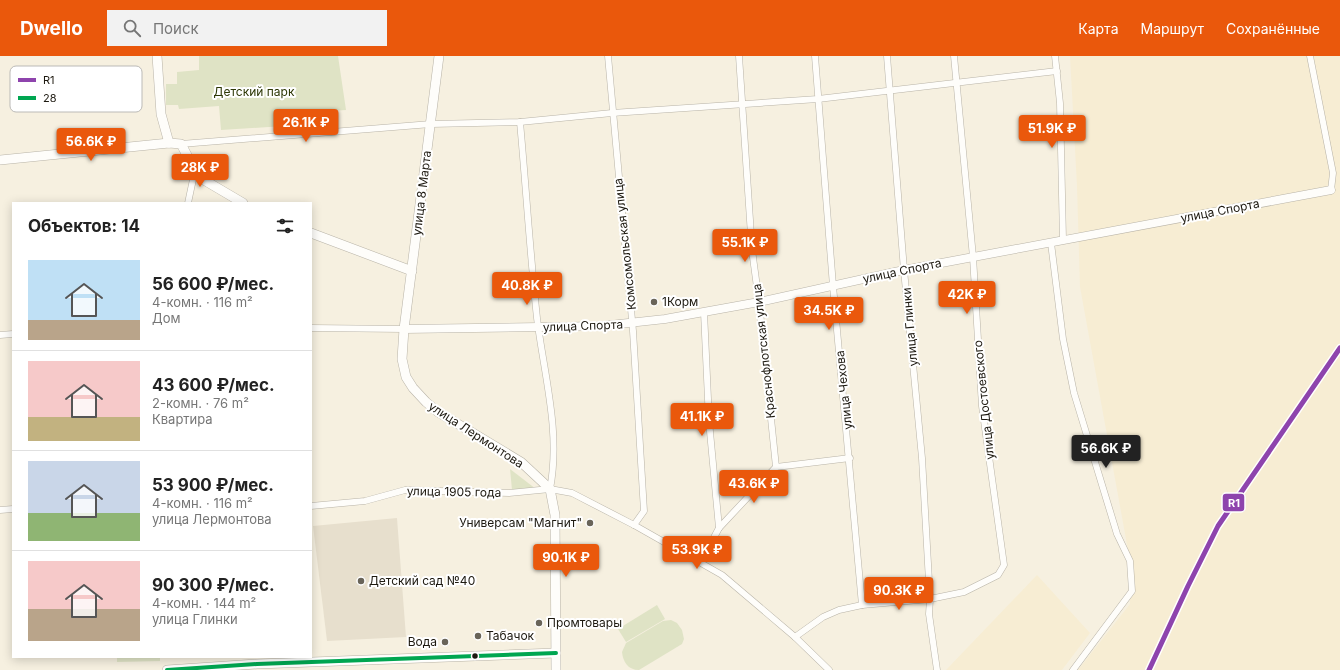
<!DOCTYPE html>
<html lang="ru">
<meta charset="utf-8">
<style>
:root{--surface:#fff;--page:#f2f2f2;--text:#222;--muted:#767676;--line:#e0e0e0;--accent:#ea580c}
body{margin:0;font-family:Inter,sans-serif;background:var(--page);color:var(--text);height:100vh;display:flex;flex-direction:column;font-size:15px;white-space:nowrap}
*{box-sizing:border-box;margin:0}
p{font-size:13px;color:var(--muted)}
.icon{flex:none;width:22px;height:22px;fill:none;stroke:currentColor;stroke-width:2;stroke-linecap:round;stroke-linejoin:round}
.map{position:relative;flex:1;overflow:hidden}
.side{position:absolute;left:12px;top:146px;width:300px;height:456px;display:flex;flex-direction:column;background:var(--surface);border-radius:0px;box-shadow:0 2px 10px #0003}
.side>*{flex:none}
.price{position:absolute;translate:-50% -34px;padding:0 9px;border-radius:4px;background:var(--accent);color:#fff;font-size:13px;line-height:26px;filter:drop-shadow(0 1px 2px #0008)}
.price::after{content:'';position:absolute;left:50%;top:24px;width:12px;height:9px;margin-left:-6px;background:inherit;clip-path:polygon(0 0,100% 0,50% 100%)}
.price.current{background:#222;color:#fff}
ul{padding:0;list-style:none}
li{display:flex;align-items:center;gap:12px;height:100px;padding:0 16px}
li+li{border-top:1px solid var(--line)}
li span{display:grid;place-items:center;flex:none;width:112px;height:80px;border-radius:0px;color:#555}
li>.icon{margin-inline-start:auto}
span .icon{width:48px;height:48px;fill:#fffc;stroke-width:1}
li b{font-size:17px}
h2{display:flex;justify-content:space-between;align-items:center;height:48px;padding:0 16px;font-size:17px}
header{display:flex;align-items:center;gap:24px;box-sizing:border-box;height:56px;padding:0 20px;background:var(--accent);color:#fff}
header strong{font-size:19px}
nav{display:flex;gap:22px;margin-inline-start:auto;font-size:14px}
.search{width:280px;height:36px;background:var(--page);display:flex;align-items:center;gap:10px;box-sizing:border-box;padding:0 14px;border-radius:0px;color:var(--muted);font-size:15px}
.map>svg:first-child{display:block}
.built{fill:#f7edd3}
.education{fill:#e7dfcd}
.green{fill:#dfe3c5}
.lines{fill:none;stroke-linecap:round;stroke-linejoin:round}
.minor-casing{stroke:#b8b3a7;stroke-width:7}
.tertiary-casing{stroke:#b8b3a7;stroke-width:9}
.secondary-casing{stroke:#b8b3a7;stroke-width:10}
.minor{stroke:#fefdfa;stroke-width:6}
.tertiary{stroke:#fefdfa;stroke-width:8}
.secondary{stroke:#fefdfa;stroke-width:9}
.bus-1-casing{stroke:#fff;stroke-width:7}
.bus-1{stroke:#00a651;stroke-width:4}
.rail-1-casing{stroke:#fff;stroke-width:8}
.rail-1{stroke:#8e44ad;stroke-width:5}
.poi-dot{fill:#696459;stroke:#fff;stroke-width:1.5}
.bus-dot{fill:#1d1910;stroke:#fff;stroke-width:1.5}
.labels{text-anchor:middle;stroke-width:4;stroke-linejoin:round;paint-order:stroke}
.park-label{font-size:12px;fill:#2d3705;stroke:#fff}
.street-label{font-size:12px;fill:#1d1910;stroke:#fff}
.poi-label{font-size:12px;fill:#1d1910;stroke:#fff;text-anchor:start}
.key{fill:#fff;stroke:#bbbab7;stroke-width:1}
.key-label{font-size:11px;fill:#1d1910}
.line-badge{stroke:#fff;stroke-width:1.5}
.badge-label{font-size:11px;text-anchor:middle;font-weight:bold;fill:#fff}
</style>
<header>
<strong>Dwello</strong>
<div class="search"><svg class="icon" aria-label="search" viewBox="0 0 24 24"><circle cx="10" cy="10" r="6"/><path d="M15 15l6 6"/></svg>Поиск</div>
<nav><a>Карта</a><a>Маршрут</a><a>Сохранённые</a></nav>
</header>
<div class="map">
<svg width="1340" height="614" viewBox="0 0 1340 614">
<rect width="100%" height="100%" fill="#f6f0e0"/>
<!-- built -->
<g class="built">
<polygon points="1070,0 1340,0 1340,614 1078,614 1130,548 1130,505 1080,231 1077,130"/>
<polygon points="1037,519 1090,577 1062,614 946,614"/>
</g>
<!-- education -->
<polygon class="education" points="397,462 406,581 327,585 313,470"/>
<!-- green -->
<g class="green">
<polygon points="199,0 338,0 346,54 284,58 284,70 221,74 219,50 179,53 178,49 166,49 166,28 177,28 177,16 199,14"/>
<polygon points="510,413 536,433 512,434"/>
<polygon points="657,549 665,563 626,586 618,573"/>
<path d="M671 564 677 567 682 574 684 583 682 588 639 614C628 614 623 606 622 596L626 587 663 565Z"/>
<polygon points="117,601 160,601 160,605 117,606"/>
</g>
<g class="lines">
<!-- minor casing -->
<g class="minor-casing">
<g id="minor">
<polyline points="608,0 633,275 644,455 634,469"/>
<polyline points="815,0 833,230 862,549"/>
<polyline points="887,0 904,214 922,402 930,543 929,558 937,614"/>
<polyline points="1055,0 1060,47 1063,184"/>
<polyline points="1310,0 1333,117 1331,134"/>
<path d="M520 66C526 131 530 197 537 262 544 319 561 376 550 433"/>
<polyline points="181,88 431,68 520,66 612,57 818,43 1057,15"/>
<polyline points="188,147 195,114"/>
<polyline points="1051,187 1063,283 1074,337 1117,478 1130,505 1132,535 1073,614"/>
<polyline points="311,272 404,273"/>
<polyline points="0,279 13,278"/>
<polyline points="776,411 850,402"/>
<polyline points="311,450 365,445 405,434 509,437 550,433 572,437 634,469 722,519 795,581 829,614"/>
<polyline points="0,454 13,453"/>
<polyline points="719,472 776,411 759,246 752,194 739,0"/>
<polyline points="701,506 719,472 709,365 704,256"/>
<polyline points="795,581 823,561 839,554 862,549 930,543 964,536 998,519 1004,509 982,350 973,201 954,0"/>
</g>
</g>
<!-- tertiary casing -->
<g class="tertiary-casing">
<polyline id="tertiary" points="404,273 601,270 665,263 759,246 904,214 1331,134"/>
</g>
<!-- secondary casing -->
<g class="secondary-casing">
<g id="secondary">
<polyline points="157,0 161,58 169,87"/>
<polyline points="439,0 404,273 402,303 406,321 413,332 426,346 438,356 521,406 550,433 555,459 556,614"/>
<polyline points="0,104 169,87 181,88 195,114 204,124 243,147"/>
<polyline points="311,177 412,215"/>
<polyline points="167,614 257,608 556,597"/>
</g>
</g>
<!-- minor -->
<use href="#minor" class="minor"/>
<!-- tertiary -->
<use href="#tertiary" class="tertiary"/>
<!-- secondary -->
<use href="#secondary" class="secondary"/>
<!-- bus-1 casing -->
<g class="bus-1-casing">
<polyline id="bus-1" points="167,614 257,608 556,597"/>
</g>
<!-- bus-1 -->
<use href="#bus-1" class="bus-1"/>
<!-- rail-1 casing -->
<g class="rail-1-casing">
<polyline id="rail-1" points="1149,614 1188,530 1218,470 1340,292"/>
</g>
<!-- rail-1 -->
<use href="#rail-1" class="rail-1"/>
</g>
<!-- markers -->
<g class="poi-dot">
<circle cx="654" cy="246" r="4"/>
<circle cx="590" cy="467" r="4"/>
<circle cx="361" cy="525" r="4"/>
<circle cx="539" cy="567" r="4"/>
<circle cx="478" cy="580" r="4"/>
<circle cx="445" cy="586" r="4"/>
</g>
<circle class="bus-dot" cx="475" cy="600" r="3.5"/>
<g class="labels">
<!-- park labels -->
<g class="park-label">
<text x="254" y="40">Детский парк</text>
</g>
<!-- street labels -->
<g class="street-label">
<text transform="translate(422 137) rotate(-83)" y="4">улица 8 Марта</text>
<text transform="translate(1220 155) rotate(-11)" y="4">улица Спорта</text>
<text transform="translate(625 188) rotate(-96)" y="4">Комсомольская улица</text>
<text transform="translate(902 215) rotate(-12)" y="4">улица Спорта</text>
<text transform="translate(583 270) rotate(-2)" y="4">улица Спорта</text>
<text transform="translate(910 271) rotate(-95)" y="4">улица Глинки</text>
<text transform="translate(764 295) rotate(-96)" y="4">Краснофлотская улица</text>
<text transform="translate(844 334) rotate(-96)" y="4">улица Чехова</text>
<text transform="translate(984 344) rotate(-96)" y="4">улица Достоевского</text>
<text transform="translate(476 379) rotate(33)" y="4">улица Лермонтова</text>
<text transform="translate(454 436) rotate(1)" y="4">улица 1905 года</text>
</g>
<!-- poi labels -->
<g class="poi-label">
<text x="662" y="250">1Корм</text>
<text x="582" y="471" text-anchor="end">Универсам "Магнит"</text>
<text x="369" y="529">Детский сад №40</text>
<text x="547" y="571">Промтовары</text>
<text x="486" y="584">Табачок</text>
<text x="437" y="590" text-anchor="end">Вода</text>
</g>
</g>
<!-- legend -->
<rect x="10" y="10" width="132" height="46" rx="6" class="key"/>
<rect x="18" y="22" width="18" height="4" fill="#8e44ad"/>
<rect x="18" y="40" width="18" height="4" fill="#00a651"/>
<g class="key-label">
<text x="43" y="28">R1</text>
<text x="43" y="46">28</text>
</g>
<rect class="line-badge" x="1222" y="437" width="23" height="19" rx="4" fill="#8e44ad"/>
<g class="badge-label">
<text x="1234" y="451">R1</text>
</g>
</svg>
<b class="price" style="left:306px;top:87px">26.1K ₽</b>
<b class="price" style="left:1052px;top:93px">51.9K ₽</b>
<b class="price" style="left:91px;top:106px">56.6K ₽</b>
<b class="price" style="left:200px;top:132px">28K ₽</b>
<b class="price" style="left:745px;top:207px">55.1K ₽</b>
<b class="price" style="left:527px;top:250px">40.8K ₽</b>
<b class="price" style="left:967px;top:259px">42K ₽</b>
<b class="price" style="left:829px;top:275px">34.5K ₽</b>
<b class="price" style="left:702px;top:381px">41.1K ₽</b>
<b class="price current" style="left:1106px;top:413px">56.6K ₽</b>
<b class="price" style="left:754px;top:448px">43.6K ₽</b>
<b class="price" style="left:697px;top:514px">53.9K ₽</b>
<b class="price" style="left:566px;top:522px">90.1K ₽</b>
<b class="price" style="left:899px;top:555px">90.3K ₽</b>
<section class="side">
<h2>Объектов: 14<svg class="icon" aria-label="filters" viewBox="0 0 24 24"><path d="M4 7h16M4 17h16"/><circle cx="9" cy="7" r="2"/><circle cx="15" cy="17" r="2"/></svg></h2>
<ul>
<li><span style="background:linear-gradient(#bfe0f5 75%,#b9a48a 0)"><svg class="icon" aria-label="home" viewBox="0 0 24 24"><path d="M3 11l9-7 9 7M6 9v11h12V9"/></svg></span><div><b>56 600 ₽/мес.</b><p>4-комн. · 116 m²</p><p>Дом</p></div></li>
<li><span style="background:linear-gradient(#f6c9c9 70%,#c2b280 0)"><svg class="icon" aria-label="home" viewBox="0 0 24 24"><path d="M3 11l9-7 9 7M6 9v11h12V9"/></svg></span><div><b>43 600 ₽/мес.</b><p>2-комн. · 76 m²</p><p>Квартира</p></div></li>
<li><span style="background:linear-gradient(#c9d6e8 65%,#8fb573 0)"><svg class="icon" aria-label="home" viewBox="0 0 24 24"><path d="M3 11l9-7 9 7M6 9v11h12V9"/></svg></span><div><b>53 900 ₽/мес.</b><p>4-комн. · 116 m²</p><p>улица Лермонтова</p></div></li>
<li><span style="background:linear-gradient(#f6c9c9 60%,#b9a48a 0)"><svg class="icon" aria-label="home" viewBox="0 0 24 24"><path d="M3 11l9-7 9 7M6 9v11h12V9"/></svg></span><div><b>90 300 ₽/мес.</b><p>4-комн. · 144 m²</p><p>улица Глинки</p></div></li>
</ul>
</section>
</div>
